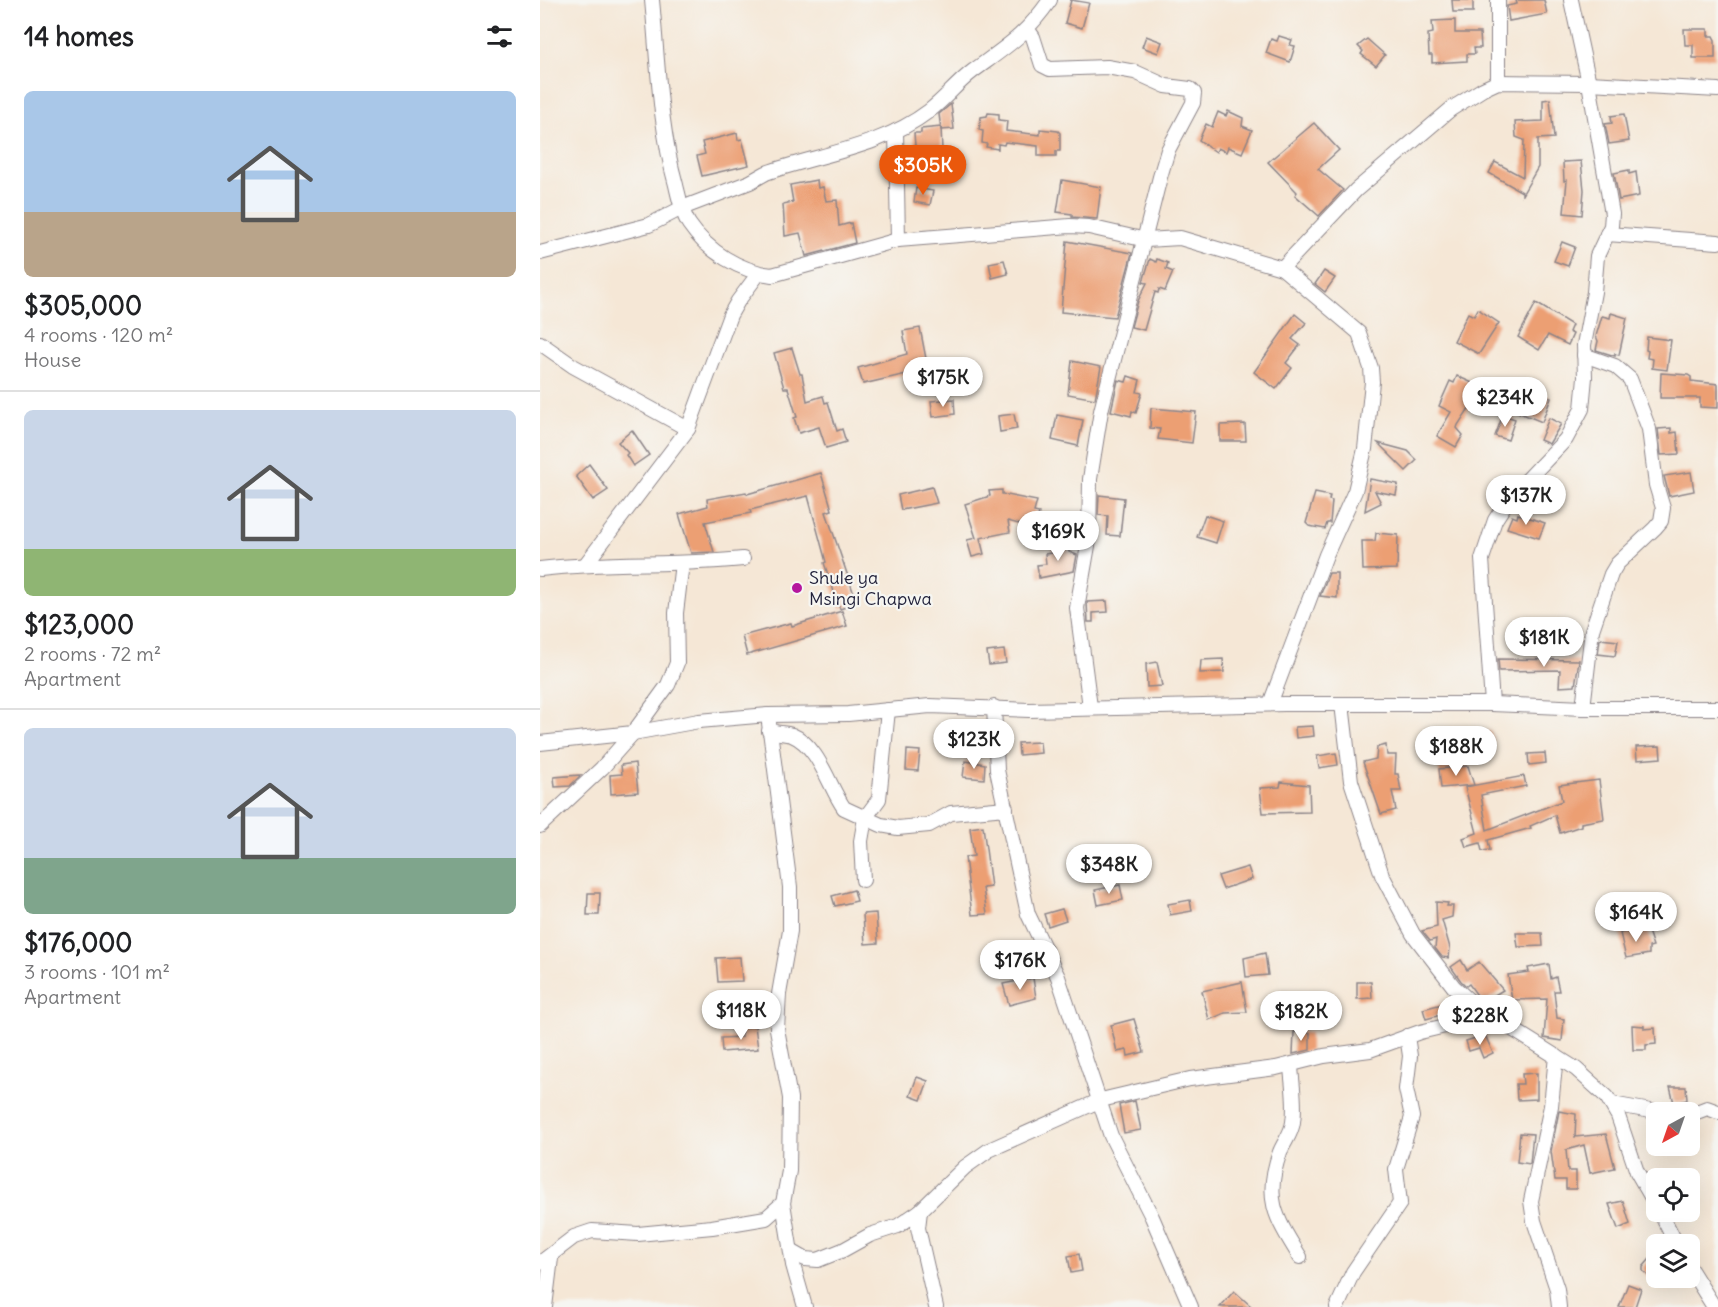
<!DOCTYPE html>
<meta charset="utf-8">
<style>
:root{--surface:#fff;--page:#f2f2f2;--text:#202124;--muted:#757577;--line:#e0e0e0;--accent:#ea580c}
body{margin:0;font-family:Delius,sans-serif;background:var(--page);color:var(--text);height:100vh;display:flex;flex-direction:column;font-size:22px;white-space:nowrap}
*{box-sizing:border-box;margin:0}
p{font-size:20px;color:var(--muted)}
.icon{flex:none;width:33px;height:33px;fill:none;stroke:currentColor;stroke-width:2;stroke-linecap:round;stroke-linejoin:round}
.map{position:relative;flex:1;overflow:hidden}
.drawer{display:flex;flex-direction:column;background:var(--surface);width:540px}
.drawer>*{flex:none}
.needle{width:39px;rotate:220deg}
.controls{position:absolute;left:1106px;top:1102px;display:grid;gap:12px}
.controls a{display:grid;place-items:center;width:54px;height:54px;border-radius:9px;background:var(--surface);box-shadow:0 6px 24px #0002;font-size:30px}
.price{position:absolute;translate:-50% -51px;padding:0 14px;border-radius:21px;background:#fff;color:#222;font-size:20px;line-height:39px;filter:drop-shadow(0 2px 3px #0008)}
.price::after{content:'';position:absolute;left:50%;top:36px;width:18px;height:14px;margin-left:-9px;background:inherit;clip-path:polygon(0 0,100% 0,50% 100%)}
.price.selected{background:var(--accent);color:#fff}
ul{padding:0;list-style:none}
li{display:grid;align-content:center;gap:12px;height:318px;padding:0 24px}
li+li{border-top:2px solid var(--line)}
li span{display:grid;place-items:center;height:186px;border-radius:9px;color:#555}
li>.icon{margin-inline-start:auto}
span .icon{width:108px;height:108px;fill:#fffc;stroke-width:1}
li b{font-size:26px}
h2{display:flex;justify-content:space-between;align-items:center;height:72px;padding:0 24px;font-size:26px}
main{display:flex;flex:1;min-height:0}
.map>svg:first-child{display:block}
.building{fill:#ec9f73}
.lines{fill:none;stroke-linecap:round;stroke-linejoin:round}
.minor-casing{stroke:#8c8488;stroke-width:16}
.minor{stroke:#fff;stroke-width:14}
.poi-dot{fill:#b5179e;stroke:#f6f6f2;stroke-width:2}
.labels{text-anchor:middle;stroke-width:4.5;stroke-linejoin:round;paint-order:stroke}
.poi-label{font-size:18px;fill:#22223b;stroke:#f6f6f2;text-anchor:start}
</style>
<main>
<section class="drawer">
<h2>14 homes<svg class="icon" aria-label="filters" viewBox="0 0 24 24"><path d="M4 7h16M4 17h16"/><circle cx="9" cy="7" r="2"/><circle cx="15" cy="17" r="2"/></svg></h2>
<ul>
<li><span style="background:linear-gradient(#a9c7e8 65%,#b9a48a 0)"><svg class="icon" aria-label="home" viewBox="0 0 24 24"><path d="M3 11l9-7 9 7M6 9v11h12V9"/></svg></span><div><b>$305,000</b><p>4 rooms · 120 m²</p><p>House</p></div></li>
<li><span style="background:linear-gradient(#c9d6e8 75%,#8fb573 0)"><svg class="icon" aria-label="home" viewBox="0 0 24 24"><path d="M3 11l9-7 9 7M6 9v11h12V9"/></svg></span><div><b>$123,000</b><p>2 rooms · 72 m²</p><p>Apartment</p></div></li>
<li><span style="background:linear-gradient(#c9d6e8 70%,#7fa58c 0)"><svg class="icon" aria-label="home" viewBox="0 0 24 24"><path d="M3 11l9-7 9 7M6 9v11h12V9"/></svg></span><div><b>$176,000</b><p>3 rooms · 101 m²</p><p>Apartment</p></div></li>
</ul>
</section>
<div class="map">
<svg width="1178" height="1307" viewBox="0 0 1178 1307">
<rect width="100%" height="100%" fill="#f6f6f2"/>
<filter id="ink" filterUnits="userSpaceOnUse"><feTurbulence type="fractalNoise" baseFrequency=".0167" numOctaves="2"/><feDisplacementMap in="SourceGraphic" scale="12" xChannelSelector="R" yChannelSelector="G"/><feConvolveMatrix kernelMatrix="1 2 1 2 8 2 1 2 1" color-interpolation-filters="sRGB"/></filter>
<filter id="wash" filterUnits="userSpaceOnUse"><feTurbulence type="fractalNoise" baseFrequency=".008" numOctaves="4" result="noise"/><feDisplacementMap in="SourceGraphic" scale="24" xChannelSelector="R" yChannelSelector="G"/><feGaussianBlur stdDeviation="1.35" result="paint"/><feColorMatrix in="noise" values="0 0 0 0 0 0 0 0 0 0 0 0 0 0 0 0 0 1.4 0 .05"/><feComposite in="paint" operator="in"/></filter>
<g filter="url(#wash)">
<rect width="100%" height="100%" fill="#f5e7d6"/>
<g id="blocks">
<!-- building -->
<g class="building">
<polygon points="531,0 549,3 542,28 525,23"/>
<polygon points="912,0 933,0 933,12 913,12"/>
<polygon points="976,0 1004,0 1007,14 969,21 967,6 977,4"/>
<polygon points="915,20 915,33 940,33 941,48 934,48 935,54 927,54 927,61 892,63 892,55 889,55 888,34 893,33 892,21"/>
<polygon points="1144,29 1168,29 1168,36 1173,36 1175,40 1175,58 1153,58 1153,45 1145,45"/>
<polygon points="606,36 622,42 618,53 602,47"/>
<polygon points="739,36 752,40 750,45 755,46 750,62 726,53 731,39 737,41"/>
<polygon points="827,39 845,55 836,66 821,54 823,51 818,46"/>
<polygon points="1010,99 1014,138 998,139 998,167 982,195 982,192 949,173 955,162 983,177 984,140 976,137 975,122 1003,121 1003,100"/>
<polygon points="411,104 414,129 401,130 399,114"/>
<polygon points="688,111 703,118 702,126 712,130 702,153 688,147 686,152 678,148 676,152 659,140 666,124 672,127 678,112 686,116"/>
<polygon points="448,113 459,114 459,120 467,121 466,131 500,135 500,129 518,131 520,133 520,151 516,151 516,156 498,156 498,146 465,142 464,145 458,144 458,149 446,147 447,144 442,143 443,131 439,130 441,117 447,116"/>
<polygon points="1084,114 1089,141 1069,144 1065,124 1072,123 1071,116"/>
<polygon points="774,123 799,150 778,169 803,190 779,216 755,195 757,192 728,162"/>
<polygon points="401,127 402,150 406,150 405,167 398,166 398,172 377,171 374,133 381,133 381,129"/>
<polygon points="197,133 198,140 202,139 209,165 162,176 157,156 165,154 162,142"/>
<polygon points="1041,161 1044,190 1042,215 1024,213 1027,180 1024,181 1023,162"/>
<polygon points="1089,170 1089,174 1096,172 1099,196 1079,200 1074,173"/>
<polygon points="277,180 278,188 283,187 286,201 297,200 299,226 311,223 315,243 266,256 260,233 245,236 243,204 253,202 250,185"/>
<polygon points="522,180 561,187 557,219 532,217 532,214 517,212"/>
<polygon points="376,188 393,191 390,205 374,202"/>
<polygon points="527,241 592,253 575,317 521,312"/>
<polygon points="1022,242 1035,247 1028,266 1014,261"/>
<polygon points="610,259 616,262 617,259 628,263 626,269 633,272 625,291 619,289 618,293 615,292 604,330 591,327 598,301 607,283 603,282"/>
<polygon points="464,260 468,274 452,278 449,263"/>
<polygon points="784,271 795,278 785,292 775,284"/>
<polygon points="996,303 1032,325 1029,332 1033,334 1028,345 1008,335 999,350 978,337"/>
<polygon points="938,309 959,323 939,354 914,341 928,313 934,316"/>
<polygon points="1071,313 1087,318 1079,355 1075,354 1075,356 1056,350 1058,341 1056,336 1062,316 1070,318"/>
<polygon points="755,314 766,323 752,339 760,345 746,363 752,368 736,389 714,372"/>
<polygon points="380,328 388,369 323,384 318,368 367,354 363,331"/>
<polygon points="1107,337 1131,340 1127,370 1112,368 1113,359 1107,358 1108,351 1106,350"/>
<polygon points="252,348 260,374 262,374 267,401 283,396 285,403 288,402 297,431 302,429 306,442 286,448 279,427 259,433 254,418 257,417 248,388 244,388 234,353"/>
<polygon points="532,361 561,367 555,399 528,394"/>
<polygon points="1121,373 1148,375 1151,377 1151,381 1178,384 1178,408 1160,407 1160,398 1120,398"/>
<polygon points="588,376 600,380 597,392 602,393 596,413 592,411 591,416 571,411 578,380 586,382"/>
<polygon points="917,376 939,386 937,396 918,425 917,428 923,435 916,447 897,436 911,412 899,406 910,381 914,383"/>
<polygon points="986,385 1011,398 1002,422 975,411"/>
<polygon points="414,399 415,414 393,417 391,401"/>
<polygon points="611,408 656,412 652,443 618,439 620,429 610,428"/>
<polygon points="474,414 477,429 460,432 458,416"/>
<polygon points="517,415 543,420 538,446 512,440"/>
<polygon points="963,415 975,419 968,440 955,436"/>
<polygon points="1009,418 1021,424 1009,444 1000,440"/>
<polygon points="705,424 706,441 680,441 680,425"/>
<polygon points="1131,428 1131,433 1137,432 1139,454 1121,455 1118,429"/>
<polygon points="92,430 109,455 93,466 86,455 88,453 78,442"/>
<polygon points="838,443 868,451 877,460 866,471"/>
<polygon points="49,464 68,490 53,500 36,476"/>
<polygon points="1151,472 1154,491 1129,496 1124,476"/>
<polygon points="281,473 292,510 286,512 317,603 300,609 284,563 286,562 268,496 210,510 211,513 165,522 174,552 151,553 139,514 168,506 167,499 206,492 207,494"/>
<polygon points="830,479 858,484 856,495 835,491 841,503 825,511"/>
<polygon points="392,487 397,503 361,510 358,495"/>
<polygon points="462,490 462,494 497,501 494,512 499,513 496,524 487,522 486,526 468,521 470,532 440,538 444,554 432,557 427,540 436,538 425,504 450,496 449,491"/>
<polygon points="775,493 790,496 789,500 792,501 790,523 787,523 785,529 769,526 766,523"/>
<polygon points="559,495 584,498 580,536 567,535 568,516 558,515"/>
<polygon points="978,514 1005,523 999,538 967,528 972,516 977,518"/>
<polygon points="665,515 683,521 676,543 657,537"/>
<polygon points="836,533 858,535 857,569 823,570 822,541 835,541"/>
<polygon points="528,545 529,552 537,555 534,571 499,578 497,565 506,564 505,554 512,553 512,548"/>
<polygon points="789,573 797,573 797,598 780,596"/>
<polygon points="567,601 568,612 553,613 553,622 548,622 547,602"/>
<polygon points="302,611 307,626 207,655 202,636 251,623 252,626"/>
<polygon points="1060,639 1078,641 1075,656 1058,654"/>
<polygon points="464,650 466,663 449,665 447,652"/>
<polygon points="683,659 684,672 660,673 661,660"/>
<polygon points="958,659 1039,660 1035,686 1019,687 1020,670 959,671"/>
<polygon points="617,662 622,686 607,687 606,664"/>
<polygon points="773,726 774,736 756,738 755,727"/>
<polygon points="950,731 954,741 929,743 932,759 919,761 915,735"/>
<polygon points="500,742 501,753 479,755 478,743"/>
<polygon points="846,745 847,755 856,755 855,774 858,774 861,791 852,791 856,810 841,814 823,762 836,759 837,747"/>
<polygon points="1120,746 1121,758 1097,760 1096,747"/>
<polygon points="367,750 380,751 378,771 366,770"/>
<polygon points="796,753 798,765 779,768 777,756"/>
<polygon points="1005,753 1006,763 989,765 988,754"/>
<polygon points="425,761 445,764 444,779 423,777"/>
<polygon points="95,763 98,792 71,794 70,775 82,774 81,765"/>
<polygon points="928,766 934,785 901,788 899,769"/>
<polygon points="41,775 30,786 15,787 14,777"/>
<polygon points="984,776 986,786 941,795 947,830 1022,801 1019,785 1059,780 1064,819 1041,823 1041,826 1020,833 1015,815 990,826 991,828 948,840 950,850 942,851 940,843 926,847 923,838 937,833 925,787"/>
<polygon points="741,782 769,785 770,812 723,813 720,788 740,787"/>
<polygon points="443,826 451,887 443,888 447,914 432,915 425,857 434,856 430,828"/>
<polygon points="541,850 546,866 536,869 531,853"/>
<polygon points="708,867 712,879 683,889 678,876"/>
<polygon points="580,885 583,900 558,905 555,890"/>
<polygon points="314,890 317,901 295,906 292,896"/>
<polygon points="48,893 60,893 59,915 47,915"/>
<polygon points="650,900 652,911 630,915 628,904"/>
<polygon points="896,902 908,903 907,906 913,906 912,917 902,920 910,948 909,958 902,957 895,948 896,939 890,941 882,931 897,927"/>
<polygon points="522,909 526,920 508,926 504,914"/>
<polygon points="336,913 338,943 325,944 323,914"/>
<polygon points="1107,928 1113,946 1109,947 1109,954 1086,958 1080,933"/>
<polygon points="976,933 1002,933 1003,946 978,947"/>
<polygon points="725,953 728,975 706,977 704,958"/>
<polygon points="200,957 202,981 178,982 176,958"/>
<polygon points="921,960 927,970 939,962 963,990 945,1001 939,998 929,984 926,986 921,981 911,967"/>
<polygon points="1009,964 1011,979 1016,977 1019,991 1014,991 1017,1018 1024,1019 1022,1041 1004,1038 1007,999 972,1000 968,975 989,972 988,968"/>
<polygon points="493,978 496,998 469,1005 463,984"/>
<polygon points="702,982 707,1012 685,1013 669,1020 662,991"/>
<polygon points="817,982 831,982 832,998 817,999"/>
<polygon points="902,1004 904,1014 886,1019 883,1009"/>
<polygon points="594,1019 604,1052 588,1056 587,1050 577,1052 571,1025"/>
<polygon points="1092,1025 1104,1026 1104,1029 1115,1028 1116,1044 1106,1045 1106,1050 1093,1050"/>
<polygon points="215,1026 218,1049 182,1052 181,1038 202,1037 201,1028"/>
<polygon points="754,1032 770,1033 770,1050 753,1054"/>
<polygon points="945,1035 953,1053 943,1058 939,1048 929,1051 926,1041"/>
<polygon points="997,1073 997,1099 977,1100 976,1084 983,1084 982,1074"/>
<polygon points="377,1077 388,1081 381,1100 370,1096"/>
<polygon points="1130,1087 1146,1087 1147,1100 1134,1103"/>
<polygon points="595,1101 601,1130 584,1133 579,1105"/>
<polygon points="1019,1111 1036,1114 1035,1137 1066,1134 1075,1168 1050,1173 1044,1145 1026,1150 1028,1171 1036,1171 1036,1189 1026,1189 1026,1180 1015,1180 1011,1151"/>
<polygon points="980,1133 993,1134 990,1164 977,1162"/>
<polygon points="1083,1201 1090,1224 1078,1229 1069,1204"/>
<polygon points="1116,1252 1116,1283 1103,1271 1103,1267"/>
<polygon points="539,1254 542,1271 531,1273 528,1256"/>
<polygon points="1088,1284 1101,1289 1095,1307 1079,1307"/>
<polygon points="694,1291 712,1307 680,1307"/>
</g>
</g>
</g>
<g filter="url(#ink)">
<use href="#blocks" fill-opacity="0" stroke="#8c8488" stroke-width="1.5"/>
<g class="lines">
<!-- minor casing -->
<g class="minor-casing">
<g id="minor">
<path d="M112 0C118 62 119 125 136 185 139 198 142 213 149 224 168 252 200 271 232 275L358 240 530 226 549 227 606 240 640 238 742 268 819 333 831 368 832 382 825 449 815 491 786 555 730 704"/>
<polyline points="488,30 493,37 502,65 510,69 567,67 595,72 626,86 650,89 654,93 653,103 628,150 620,177 561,411 550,479 549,540 537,608 550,707"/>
<polyline points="958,82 958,0"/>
<polyline points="356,131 358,240"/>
<polyline points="1067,234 1178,242"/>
<path d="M0 253 109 225 142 208 210 182 226 173C280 154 342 147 389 111 405 99 417 83 433 71 467 46 485 36 510 0"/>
<polyline points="742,268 816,190 911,109 943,89 958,82 1049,83 1178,90"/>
<polyline points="0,343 33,366 148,429"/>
<polyline points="45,565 148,429 190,315 198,301 219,273"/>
<path d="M0 569C68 561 136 566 203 559"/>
<polyline points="802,704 811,781 842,875 873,934 914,987 934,1005 1036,1069 1067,1097 1078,1116 1097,1172 1116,1205"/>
<polyline points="952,704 942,559 955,520 968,500 1026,439 1042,409 1045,377 1044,345 1054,292 1057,256 1071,226 1072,214 1049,83 1031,0"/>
<polyline points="454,707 457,770 488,914 518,977 571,1136 612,1217 651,1307"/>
<polyline points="1043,708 1052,630 1071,574 1077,564 1115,528 1121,521 1123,508 1116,485 1109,429 1090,379 1075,366 1044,355"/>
<path d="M229 731C236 733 245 733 252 735 279 746 289 787 304 808L341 825 358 828 389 825 411 813 466 808"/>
<polyline points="0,743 93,733 159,721 228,715 308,714 390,706 489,710 745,704 952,704 1043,708 1178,708"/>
<polyline points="0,826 62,768 93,733 128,685 137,663 136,613 142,563"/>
<polyline points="323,880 321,841 325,818 339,799 348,710"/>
<polyline points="1016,1056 1011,1106 991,1201 994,1221 1017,1289 1019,1307"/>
<path d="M751 1066C752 1084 756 1104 753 1122 752 1133 744 1142 740 1152 723 1199 736 1218 760 1257"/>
<polyline points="1072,1104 1122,1113"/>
<polyline points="1149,1115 1167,1108 1178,1112"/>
<polyline points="243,1203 253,1265 265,1307"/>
<polyline points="380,1211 378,1228 396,1307"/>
<polyline points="1120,1212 1137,1245"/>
<polyline points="251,1251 265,1259 278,1260 303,1250 330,1235 358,1226 380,1211 425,1167 449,1150 561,1100 650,1079 736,1068 784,1056 830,1050 880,1032 918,1023 940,1010"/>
<polyline points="0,1263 34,1237 52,1231 98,1234 172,1227 226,1218 243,1203 249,1171 250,1098 237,1029 239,994 250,931 250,887 228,715"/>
<polyline points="1149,1267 1174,1307"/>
<polyline points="5,1307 11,1258"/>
<polyline points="797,1307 813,1272 860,1203 856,1169 872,1117 866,1089 870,1056 867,1036"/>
</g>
</g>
<!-- minor -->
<use href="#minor" class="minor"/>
</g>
</g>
<!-- markers -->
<circle class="poi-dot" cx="257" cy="588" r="6"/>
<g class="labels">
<!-- poi labels -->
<g class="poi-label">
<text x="269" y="584">Shule ya<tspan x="269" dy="21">Msingi Chapwa</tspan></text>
</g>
</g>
</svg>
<div class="controls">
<a><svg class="needle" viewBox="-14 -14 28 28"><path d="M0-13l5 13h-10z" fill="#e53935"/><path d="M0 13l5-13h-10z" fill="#757577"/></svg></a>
<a><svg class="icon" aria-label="locate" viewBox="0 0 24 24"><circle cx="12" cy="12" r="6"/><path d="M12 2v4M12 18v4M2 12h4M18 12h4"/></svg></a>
<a><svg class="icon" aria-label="layers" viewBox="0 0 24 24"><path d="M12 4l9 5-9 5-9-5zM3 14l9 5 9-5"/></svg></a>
</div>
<b class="price selected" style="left:383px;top:196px">$305K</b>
<b class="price" style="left:403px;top:408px">$175K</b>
<b class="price" style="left:965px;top:428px">$234K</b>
<b class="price" style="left:986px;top:526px">$137K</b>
<b class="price" style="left:518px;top:562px">$169K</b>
<b class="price" style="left:1004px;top:668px">$181K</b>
<b class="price" style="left:434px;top:770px">$123K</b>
<b class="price" style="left:916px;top:777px">$188K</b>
<b class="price" style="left:569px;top:895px">$348K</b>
<b class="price" style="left:1096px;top:943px">$164K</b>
<b class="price" style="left:480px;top:991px">$176K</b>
<b class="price" style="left:201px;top:1041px">$118K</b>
<b class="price" style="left:761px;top:1042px">$182K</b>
<b class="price" style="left:940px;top:1046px">$228K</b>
</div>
</main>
